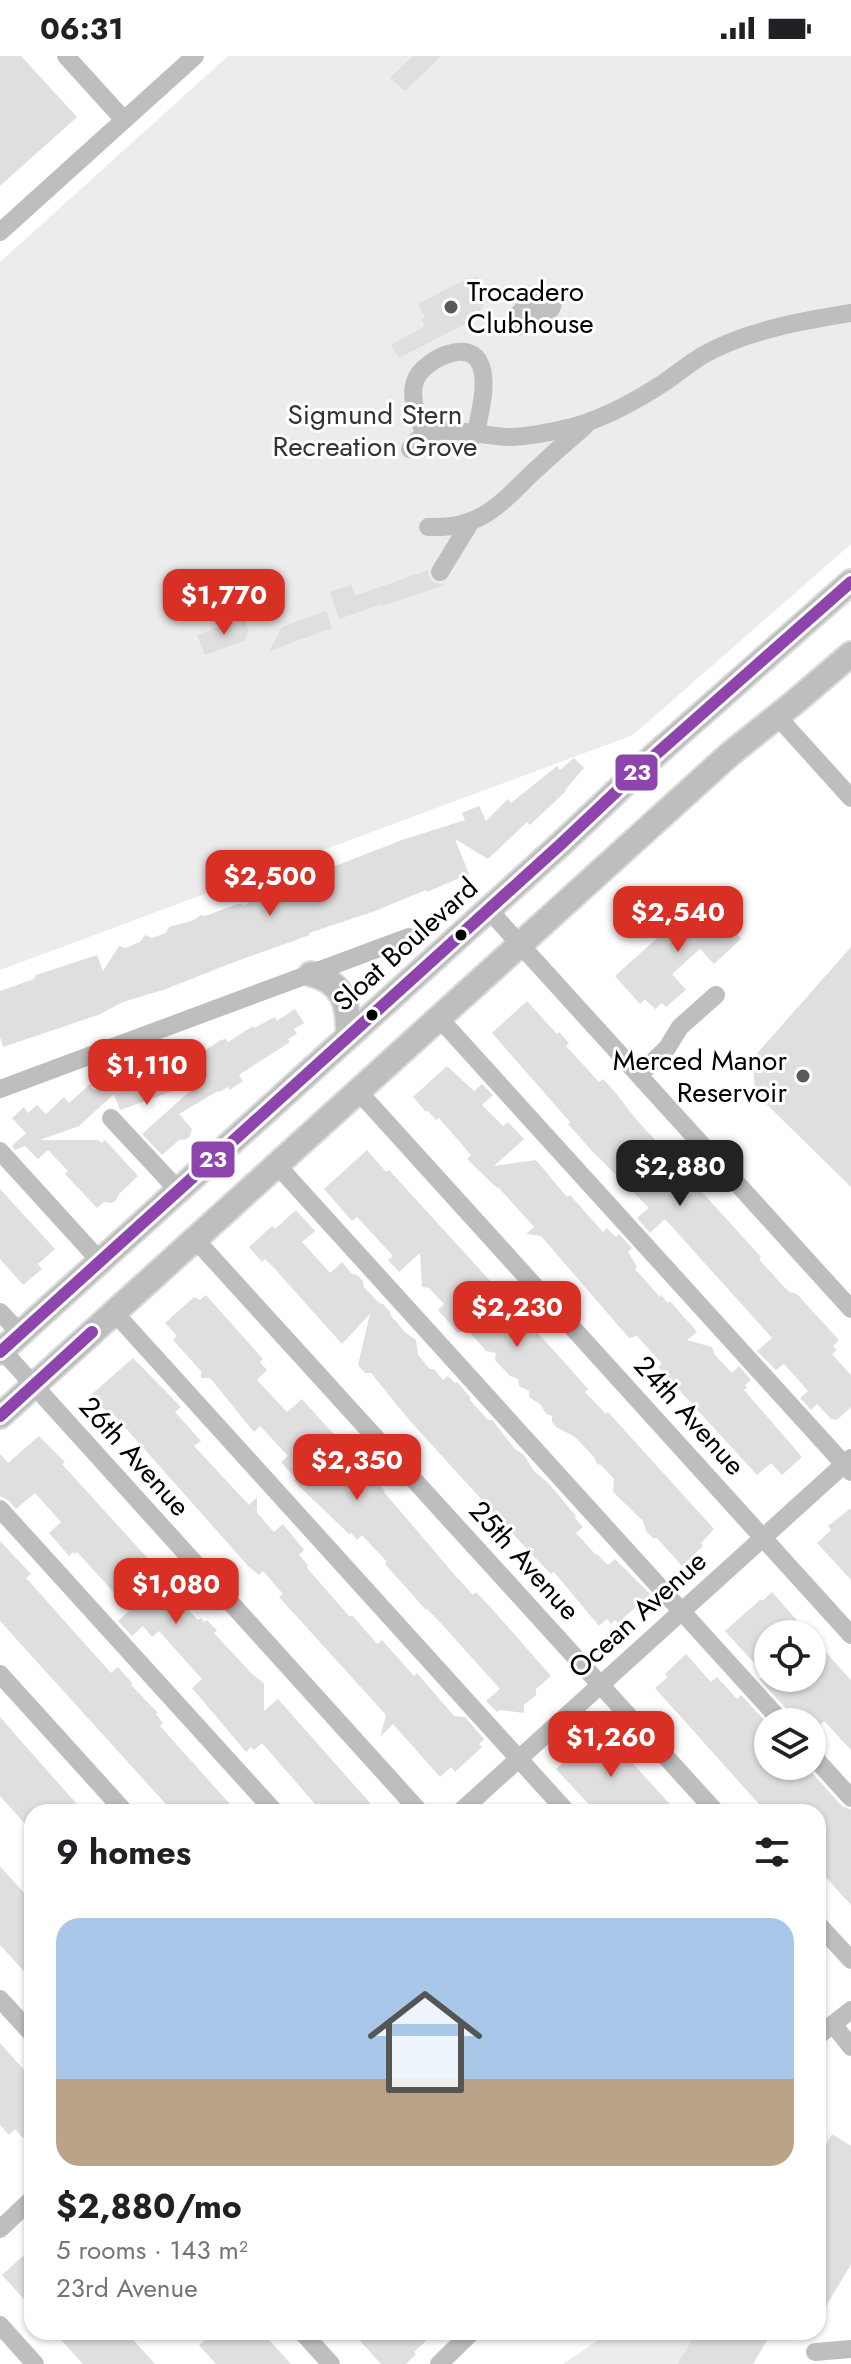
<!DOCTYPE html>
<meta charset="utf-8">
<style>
:root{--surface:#fff;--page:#f2f2f2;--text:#202124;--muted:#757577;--accent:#d93025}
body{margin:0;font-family:Jost,sans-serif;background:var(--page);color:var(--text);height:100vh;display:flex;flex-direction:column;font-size:30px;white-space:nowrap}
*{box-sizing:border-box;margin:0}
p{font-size:26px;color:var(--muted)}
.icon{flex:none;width:44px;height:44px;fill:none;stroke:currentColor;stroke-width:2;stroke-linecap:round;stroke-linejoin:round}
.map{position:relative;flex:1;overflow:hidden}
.details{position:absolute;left:24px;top:1748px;width:802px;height:536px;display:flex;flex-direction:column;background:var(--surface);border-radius:24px;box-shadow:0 2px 6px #0004}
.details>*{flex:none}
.tools{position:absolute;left:754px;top:1564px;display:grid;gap:16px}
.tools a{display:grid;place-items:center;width:72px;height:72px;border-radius:50%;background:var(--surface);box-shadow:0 2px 6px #0004;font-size:40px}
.price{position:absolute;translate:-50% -68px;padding:0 18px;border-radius:16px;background:var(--accent);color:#fff;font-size:26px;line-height:52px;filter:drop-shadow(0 2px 4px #0008)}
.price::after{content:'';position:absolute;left:50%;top:48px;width:24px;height:18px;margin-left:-12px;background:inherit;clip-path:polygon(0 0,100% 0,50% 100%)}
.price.selected{background:#222;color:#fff}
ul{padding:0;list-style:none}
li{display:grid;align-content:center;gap:16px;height:424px;padding:0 32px}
li span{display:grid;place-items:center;height:248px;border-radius:24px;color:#555}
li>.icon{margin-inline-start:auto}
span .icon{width:144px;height:144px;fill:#fffc;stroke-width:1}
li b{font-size:34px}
h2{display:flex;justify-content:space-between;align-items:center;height:96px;padding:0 32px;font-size:34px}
.status{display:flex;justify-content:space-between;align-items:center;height:56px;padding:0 40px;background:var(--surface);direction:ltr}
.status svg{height:22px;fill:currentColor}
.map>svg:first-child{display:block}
.green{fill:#ececec}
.water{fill:#bfbfbf}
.building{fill:#dfdfdf}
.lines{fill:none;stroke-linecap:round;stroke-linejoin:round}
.major-casing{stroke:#dbdbdb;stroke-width:28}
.minor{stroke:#bebebe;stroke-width:18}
.major{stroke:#bebebe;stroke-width:24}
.bus-1-casing{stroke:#fff;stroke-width:18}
.bus-1{stroke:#8e44ad;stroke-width:12}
.poi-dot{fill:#595959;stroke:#fff;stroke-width:3}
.bus-dot{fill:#000;stroke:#fff;stroke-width:3}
.labels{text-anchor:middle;stroke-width:6;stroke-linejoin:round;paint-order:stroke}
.poi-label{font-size:28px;fill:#000;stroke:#fff;text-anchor:start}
.park-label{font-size:28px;fill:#333;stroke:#fff}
.street-label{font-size:28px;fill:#000;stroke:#fff}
.line-badge{stroke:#fff;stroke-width:3}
.badge-label{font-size:22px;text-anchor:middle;font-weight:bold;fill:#fff}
</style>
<div class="status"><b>06:31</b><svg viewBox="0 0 49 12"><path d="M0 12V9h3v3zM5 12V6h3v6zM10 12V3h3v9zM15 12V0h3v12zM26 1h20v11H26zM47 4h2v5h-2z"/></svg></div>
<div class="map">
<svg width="851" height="2308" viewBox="0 0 851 2308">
<rect width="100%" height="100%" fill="#fff"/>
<!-- green -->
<g class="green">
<polygon points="228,0 851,0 851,488 633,679 0,914 0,206"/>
<polygon points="610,2276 697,2276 677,2308 563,2308"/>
</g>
<!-- water -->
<path class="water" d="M547 233C585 246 540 287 507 278 499 255 526 235 547 233Z"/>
<!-- building -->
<g class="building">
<polygon points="0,0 21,0 77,61 0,130"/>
<polygon points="413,0 441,0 405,35 390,22"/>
<polygon points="477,220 488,241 481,254 481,260 399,302 391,289 425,270 421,263 425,261 418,248 468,222 469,224"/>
<polygon points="428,514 429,521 433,526 445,529 383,550 382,548 339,563 330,536 351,529 355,540"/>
<polygon points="326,555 332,572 269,595 282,571"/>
<polygon points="244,562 249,575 244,585 205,599 197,579"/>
<polygon points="574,702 584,712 565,734 566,735 530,769 527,766 488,803 455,783 469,818 427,836 426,834 375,855 309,877 310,879 229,908 166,933 123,946 98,959 3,991 0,981 0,935 34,923 36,919 42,917 97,899 103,915 119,890 125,892 140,886 145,879 152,882 166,877 169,871 194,864 201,859 205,860 238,848 246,849 250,844 273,837 276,833 402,784 465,764 462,757 479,750 486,765 508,743 511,747 557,710 560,714"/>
<polygon points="705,839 730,866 728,868 741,883 714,908 700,893 672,918 686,934 666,951 662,947 655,953 645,943 640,948 615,920"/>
<polygon points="851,891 851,1131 755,1037 753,1002"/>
<polygon points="527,945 557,978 559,976 569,987 566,990 599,1026 603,1023 615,1036 635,1062 761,1201 759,1203 783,1230 790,1236 797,1238 839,1284 833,1290 837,1294 832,1298 851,1319 851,1351 837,1364 831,1363 817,1348 811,1354 800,1342 808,1335 784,1308 776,1314 757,1295 772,1282 665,1163 650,1177 637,1162 649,1152 591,1094 568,1068 570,1066 492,977"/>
<polygon points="295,953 304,967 294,973 297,978 288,983 290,986 239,1019 243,1025 230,1034 228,1031 219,1036 218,1035 179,1058 192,1073 190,1080 187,1083 179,1084 162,1099 142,1078 201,1025 120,1054 114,1038 79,1070 40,1084 98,1084 102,1087 105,1084 138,1120 120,1137 116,1144 112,1147 104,1146 97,1152 65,1118 68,1115 48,1094 38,1103 25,1090 15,1094 12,1090 26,1077 12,1062 24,1051 28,1057 37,1049 46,1058 64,1041 69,1047 90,1028 94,1034 130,1021 128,1015 152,1006 155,1014 188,994 193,1002 221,984 226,983 228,986 253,970 254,972 275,961 277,965"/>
<polygon points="447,1010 474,1035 482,1028 493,1039 482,1049 503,1070 508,1066 524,1083 494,1110 536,1104 567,1141 570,1139 603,1176 607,1172 616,1181 619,1178 632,1192 628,1196 637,1211 635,1213 660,1241 661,1239 668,1247 670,1245 697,1276 687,1284 712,1291 715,1299 732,1317 739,1310 751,1324 745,1329 747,1332 744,1334 802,1401 782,1419 771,1407 757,1419 658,1311 662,1308 637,1280 629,1282 541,1180 526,1178 534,1171 498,1131 497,1132 467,1103 471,1099 439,1062 436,1064 428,1055 426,1056 413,1041"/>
<polygon points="367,1094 386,1116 389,1114 566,1308 588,1333 585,1336 606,1358 608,1356 714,1473 701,1487 703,1490 682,1510 657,1482 653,1482 646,1475 643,1465 613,1436 614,1423 601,1409 597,1408 594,1401 575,1381 556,1371 552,1366 552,1360 546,1358 541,1349 529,1341 529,1335 519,1330 518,1323 510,1320 495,1304 496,1297 486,1295 467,1273 458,1277 438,1254 444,1248 429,1232 422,1231 420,1197 399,1216 388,1204 393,1200 357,1161 352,1165 324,1133"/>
<polygon points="0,1133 55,1193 38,1208 42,1213 23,1229 0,1203"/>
<polygon points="296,1154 315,1175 302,1186 330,1217 342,1206 352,1218 357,1219 363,1225 364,1231 379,1247 383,1248 390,1256 391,1260 406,1277 416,1284 418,1299 430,1313 434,1313 443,1324 448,1320 455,1327 457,1326 470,1341 470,1344 488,1364 492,1364 515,1393 524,1399 534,1415 549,1428 576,1460 574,1461 583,1471 576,1477 596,1499 597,1498 608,1509 615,1503 650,1538 618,1567 615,1564 611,1568 607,1563 599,1570 554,1516 551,1518 524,1490 410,1365 371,1317 365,1317 358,1309 370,1258 342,1288 274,1212 265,1203 262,1206 249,1191 272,1170 275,1173"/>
<polygon points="206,1239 263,1303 260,1306 267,1314 257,1324 287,1356 302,1343 385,1435 384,1436 453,1517 473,1539 476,1536 493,1554 551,1620 536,1633 536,1639 524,1649 524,1657 500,1654 497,1656 486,1645 500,1633 438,1564 427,1553 426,1554 385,1508 387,1506 362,1479 357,1484 351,1477 349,1478 299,1430 295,1425 295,1422 281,1406 288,1400 260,1370 254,1376 210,1322 201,1322 201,1315 173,1284 177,1280 165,1267 194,1241 200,1244"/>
<polygon points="133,1302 181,1351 175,1356 201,1385 194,1390 249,1449 257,1441 257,1457 274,1476 283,1468 304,1494 299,1499 308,1509 307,1512 350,1561 352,1559 377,1588 382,1584 414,1620 417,1617 454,1660 465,1661 477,1675 484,1683 479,1688 482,1691 455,1716 451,1711 440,1721 393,1668 380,1681 386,1659 279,1541 283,1538 263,1515 259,1519 249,1511 115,1360 112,1362 100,1349 92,1338"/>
<polygon points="39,1380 65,1406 62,1408 151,1506 163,1515 180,1538 176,1541 198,1564 201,1562 204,1566 207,1564 217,1575 214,1577 252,1618 264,1627 264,1655 278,1643 378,1756 322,1756 262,1687 254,1694 251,1691 246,1696 192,1632 202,1623 159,1575 152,1581 143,1570 132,1580 118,1565 130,1554 77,1496 75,1498 73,1496 69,1500 49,1477 61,1466 35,1437 16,1453 8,1444 0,1440 0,1398 8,1407"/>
<polygon points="851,1452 851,1524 817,1487 831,1474 828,1470"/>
<polygon points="0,1485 31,1518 26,1522 111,1617 118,1611 133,1628 131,1629 158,1657 156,1658 163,1667 160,1670 237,1756 173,1756 0,1565"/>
<polygon points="772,1536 809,1578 768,1578 768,1622 812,1622 812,1581 851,1624 851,1694 824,1665 812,1676 812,1666 794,1666 791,1658 759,1623 768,1622 725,1575 761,1543 762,1545"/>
<polygon points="686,1598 711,1626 717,1621 737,1643 741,1639 768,1668 768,1710 788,1710 795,1718 806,1710 842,1750 851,1754 851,1849 818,1813 818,1756 766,1756 655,1632 668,1621 665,1618"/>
<polygon points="0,1661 43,1710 84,1756 32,1756 32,1776 0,1740"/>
<polygon points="603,1672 635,1710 677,1756 596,1756 556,1713"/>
<polygon points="0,1810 32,1846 32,1924 0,1889"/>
<polygon points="0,1987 32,2023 32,2073 23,2082 15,2073 9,2079 0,2069"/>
<polygon points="832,2078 851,2090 851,2208 818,2264 818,2102"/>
<polygon points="32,2192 32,2252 2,2219"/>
<polygon points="54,2276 126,2276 155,2308 83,2308"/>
<polygon points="196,2276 262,2276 291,2308 216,2308 199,2289 204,2285"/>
<polygon points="352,2276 418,2276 426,2285 414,2296 416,2298 406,2308 381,2308"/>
<polygon points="697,2276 772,2276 753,2308 677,2308"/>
</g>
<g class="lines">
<!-- major casing -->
<g class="major-casing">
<g id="major">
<path d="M311 918C344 926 349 949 348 980"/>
<polyline points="0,1296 561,788 654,700 851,526"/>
<polyline points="0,1360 730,698 795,646 851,598"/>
</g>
</g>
<!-- minor -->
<g class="minor">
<polyline points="66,0 124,64"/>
<polyline points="0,176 195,0"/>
<path d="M425 378C418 362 408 340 416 323 424 304 471 280 481 310 488 331 479 357 476 379"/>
<path d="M410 393C428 360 481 382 512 381 533 380 552 376 572 371 606 362 636 345 665 326 678 317 691 306 705 298 749 274 802 265 851 257"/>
<path d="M428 471C477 473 496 453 529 420 547 403 566 386 585 370"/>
<polyline points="440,516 470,467"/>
<polyline points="777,660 851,742"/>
<polyline points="488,853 851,1253"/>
<polyline points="439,962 851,1416"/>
<polyline points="639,1019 667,992 680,971 716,939"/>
<polyline points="0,1033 409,881"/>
<polyline points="358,1035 851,1579"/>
<polyline points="111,1062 178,1134"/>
<polyline points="0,1095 100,1205"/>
<polyline points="277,1109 782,1666"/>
<polyline points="195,1183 716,1756"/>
<polyline points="0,1256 20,1277"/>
<polyline points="114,1256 567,1756"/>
<polyline points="2,1294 420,1756"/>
<polyline points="0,1453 275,1756"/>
<polyline points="0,1618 125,1756"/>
<polyline points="812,1699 851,1742"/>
<polyline points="460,1756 851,1402"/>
<polyline points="818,1868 851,1904"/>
<polyline points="0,1943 32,1978"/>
<polyline points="833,1968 851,1991"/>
<polyline points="818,1980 851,1954"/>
<polyline points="0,2173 32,2143"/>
<polyline points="0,2269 35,2308"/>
<polyline points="302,2276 331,2308"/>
<polyline points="815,2296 851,2293"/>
<polyline points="439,2308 472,2276"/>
</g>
<!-- major -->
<use href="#major" class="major"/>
<!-- bus-1 casing -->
<g class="bus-1-casing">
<g id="bus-1">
<polyline points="0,1296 561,788 654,700 851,526"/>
<polyline points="0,1360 92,1276"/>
</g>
</g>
<!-- bus-1 -->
<use href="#bus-1" class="bus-1"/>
</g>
<!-- markers -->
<g class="poi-dot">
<circle cx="451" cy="251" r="8"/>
<circle cx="803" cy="1020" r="8"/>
</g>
<g class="bus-dot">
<circle cx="461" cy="879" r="7"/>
<circle cx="372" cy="959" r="7"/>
</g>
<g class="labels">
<!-- poi labels -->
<g class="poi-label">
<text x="467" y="245">Trocadero<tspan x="467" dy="32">Clubhouse</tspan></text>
<text x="787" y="1014" text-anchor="end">Merced Manor<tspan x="787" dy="32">Reservoir</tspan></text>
</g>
<!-- park labels -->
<g class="park-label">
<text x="375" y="368">Sigmund Stern<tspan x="375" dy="32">Recreation Grove</tspan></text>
</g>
<!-- street labels -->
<g class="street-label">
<text transform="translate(405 888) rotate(-42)" y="10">Sloat Boulevard</text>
<text transform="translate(690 1359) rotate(48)" y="10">24th Avenue</text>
<text transform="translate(135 1400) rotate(48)" y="10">26th Avenue</text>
<text transform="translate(525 1504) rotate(48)" y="10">25th Avenue</text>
<text transform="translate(637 1558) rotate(-42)" y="10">Ocean Avenue</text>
</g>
</g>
<g class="line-badge">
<rect x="614" y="697" width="45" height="39" rx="8" fill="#8e44ad"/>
<rect x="190" y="1084" width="46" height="39" rx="8" fill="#8e44ad"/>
</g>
<g class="badge-label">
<text x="637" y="724">23</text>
<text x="213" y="1111">23</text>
</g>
</svg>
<div class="tools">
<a><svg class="icon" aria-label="locate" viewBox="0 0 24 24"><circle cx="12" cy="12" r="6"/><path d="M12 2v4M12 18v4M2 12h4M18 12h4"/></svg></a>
<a><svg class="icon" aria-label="layers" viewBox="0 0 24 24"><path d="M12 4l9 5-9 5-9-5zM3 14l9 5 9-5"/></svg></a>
</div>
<b class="price" style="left:224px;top:581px">$1,770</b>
<b class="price" style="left:270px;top:862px">$2,500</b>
<b class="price" style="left:678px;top:898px">$2,540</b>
<b class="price" style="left:147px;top:1051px">$1,110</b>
<b class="price selected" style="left:680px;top:1152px">$2,880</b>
<b class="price" style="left:517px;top:1293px">$2,230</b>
<b class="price" style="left:357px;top:1446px">$2,350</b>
<b class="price" style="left:176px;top:1570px">$1,080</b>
<b class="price" style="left:611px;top:1723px">$1,260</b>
<section class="details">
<h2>9 homes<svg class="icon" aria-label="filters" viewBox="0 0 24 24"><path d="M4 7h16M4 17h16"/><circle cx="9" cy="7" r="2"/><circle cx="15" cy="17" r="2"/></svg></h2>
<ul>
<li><span style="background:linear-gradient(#a9c7e8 65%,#b9a48a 0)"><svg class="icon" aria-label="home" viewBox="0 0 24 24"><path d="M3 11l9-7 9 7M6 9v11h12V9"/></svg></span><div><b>$2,880/mo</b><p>5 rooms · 143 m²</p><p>23rd Avenue</p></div></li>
</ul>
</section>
</div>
